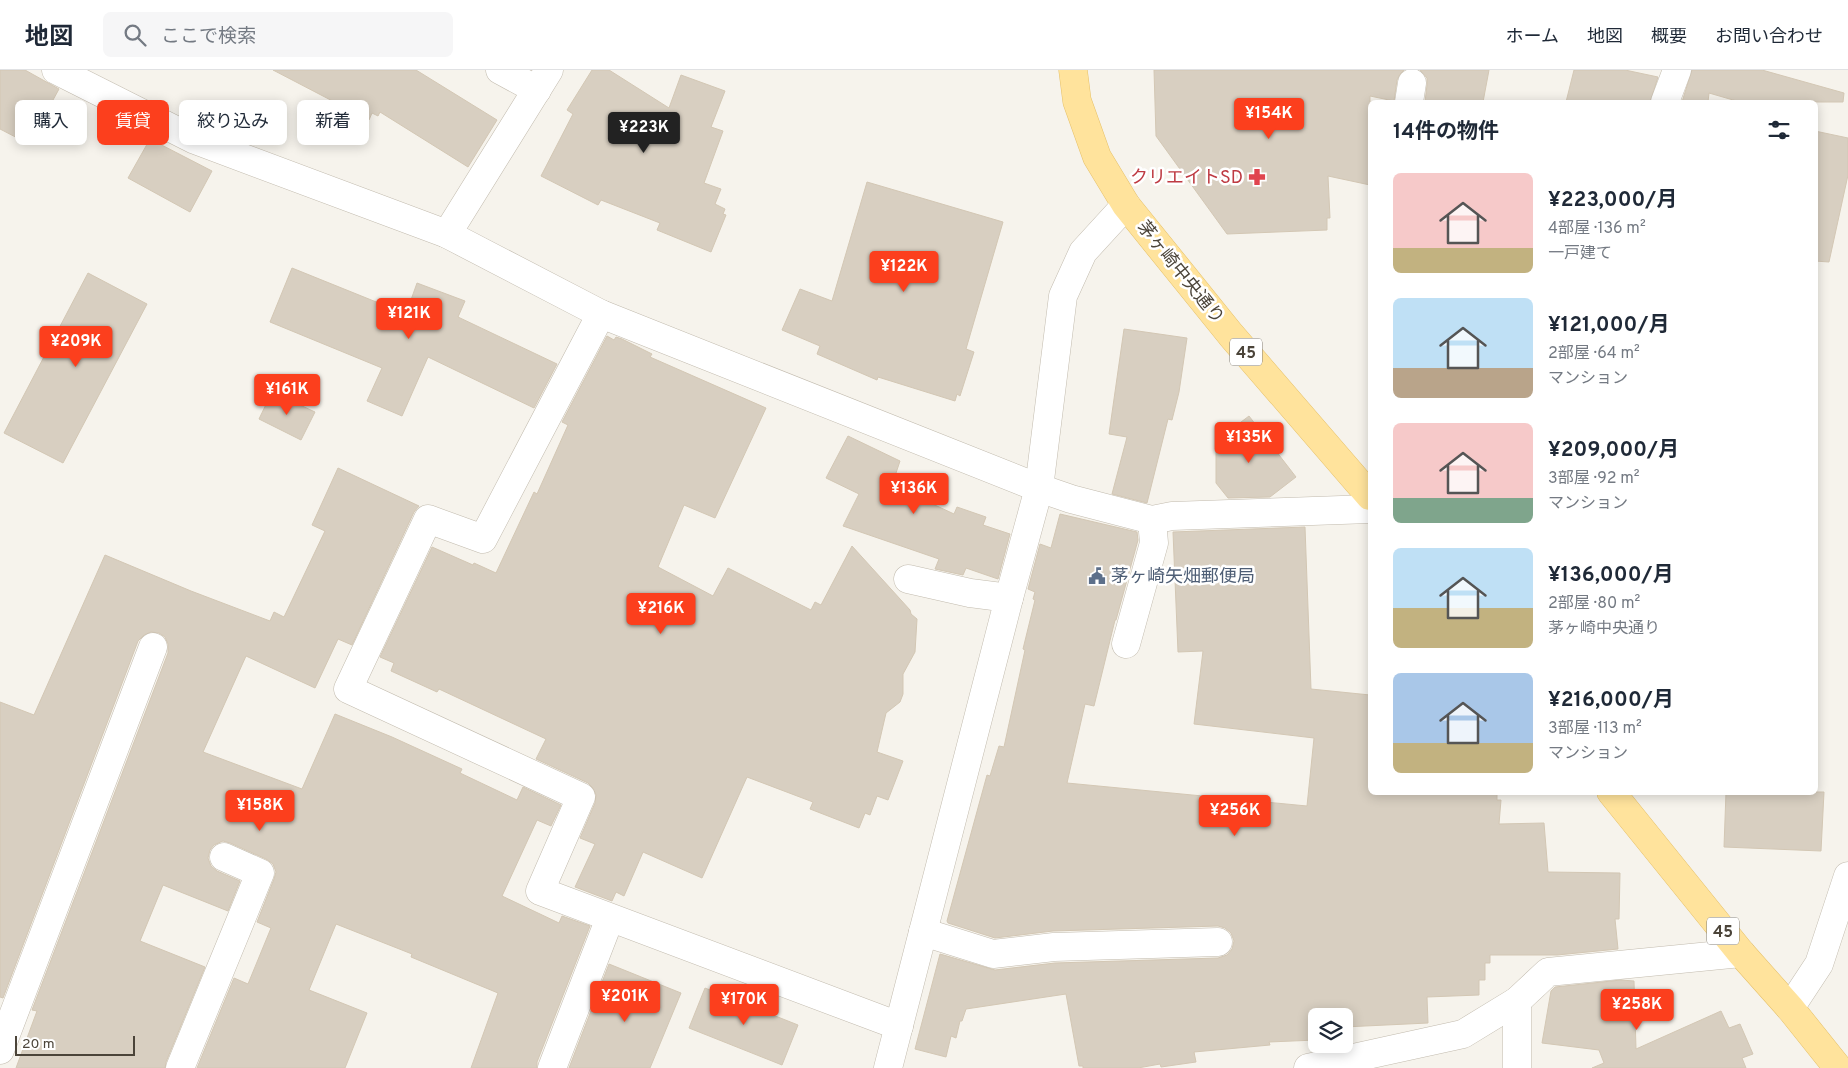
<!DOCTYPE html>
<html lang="ja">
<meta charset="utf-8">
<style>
:root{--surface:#fff;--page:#f6f6f7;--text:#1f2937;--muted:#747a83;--line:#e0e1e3;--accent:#fc3f1d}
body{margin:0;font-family:Overpass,"Noto Sans JP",sans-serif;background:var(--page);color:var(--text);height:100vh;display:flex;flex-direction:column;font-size:19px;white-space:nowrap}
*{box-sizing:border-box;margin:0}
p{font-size:16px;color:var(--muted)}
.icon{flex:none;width:28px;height:28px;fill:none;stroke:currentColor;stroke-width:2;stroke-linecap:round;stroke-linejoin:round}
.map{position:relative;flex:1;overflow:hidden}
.panel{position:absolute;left:1368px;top:30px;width:450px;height:695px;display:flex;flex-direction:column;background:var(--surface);border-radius:8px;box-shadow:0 2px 12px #0003}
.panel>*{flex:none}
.banner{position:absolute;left:15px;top:30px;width:475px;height:45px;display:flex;gap:10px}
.tools{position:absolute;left:1308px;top:938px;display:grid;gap:10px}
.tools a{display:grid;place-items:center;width:45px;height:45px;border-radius:8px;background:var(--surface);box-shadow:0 2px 12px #0003;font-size:25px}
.scale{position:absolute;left:15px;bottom:12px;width:120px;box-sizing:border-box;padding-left:5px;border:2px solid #4b4439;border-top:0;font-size:14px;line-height:18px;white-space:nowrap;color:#4b4439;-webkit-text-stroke:4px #fff;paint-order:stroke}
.price{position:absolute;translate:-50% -42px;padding:0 11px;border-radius:5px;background:var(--accent);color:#fff;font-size:16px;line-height:32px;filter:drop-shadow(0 1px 2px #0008)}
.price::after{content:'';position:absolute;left:50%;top:30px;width:15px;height:11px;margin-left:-8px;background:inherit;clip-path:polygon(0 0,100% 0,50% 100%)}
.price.selected{background:#222;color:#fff}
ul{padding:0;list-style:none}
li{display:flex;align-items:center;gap:15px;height:125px;padding:0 25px}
li span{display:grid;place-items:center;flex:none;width:140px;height:100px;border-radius:8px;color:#555}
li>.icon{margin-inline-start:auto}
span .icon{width:60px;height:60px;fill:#fffc;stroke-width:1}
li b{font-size:21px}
h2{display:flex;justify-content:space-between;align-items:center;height:60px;padding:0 25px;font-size:21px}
.chip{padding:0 18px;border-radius:8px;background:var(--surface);box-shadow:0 2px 12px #0003;font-size:18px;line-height:45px}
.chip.selected{background:var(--accent);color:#fff}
header{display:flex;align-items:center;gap:30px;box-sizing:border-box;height:70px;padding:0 25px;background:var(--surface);border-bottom:1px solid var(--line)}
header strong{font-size:24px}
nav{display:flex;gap:28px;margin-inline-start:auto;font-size:18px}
.search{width:350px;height:45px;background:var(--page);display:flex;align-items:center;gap:12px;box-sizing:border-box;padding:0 18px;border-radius:8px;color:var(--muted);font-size:19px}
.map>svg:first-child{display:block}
.building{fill:#d8cfc1;stroke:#d3c7b4}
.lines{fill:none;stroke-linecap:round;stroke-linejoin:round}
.minor-casing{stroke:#c2bbae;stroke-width:29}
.major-casing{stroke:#e6c16a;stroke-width:29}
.minor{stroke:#fff;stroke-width:28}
.major{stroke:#ffe39c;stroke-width:28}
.labels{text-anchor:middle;stroke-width:5;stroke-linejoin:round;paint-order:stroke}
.shield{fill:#fff;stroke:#817c74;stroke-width:1}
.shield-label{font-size:16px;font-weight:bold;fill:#4b4439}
.health-label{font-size:18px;fill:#be3a42;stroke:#fff;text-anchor:end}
.street-label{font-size:18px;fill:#4b4439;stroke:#fff}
.service-label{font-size:18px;fill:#4e5e75;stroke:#fff;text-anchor:start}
</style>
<header>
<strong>地図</strong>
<div class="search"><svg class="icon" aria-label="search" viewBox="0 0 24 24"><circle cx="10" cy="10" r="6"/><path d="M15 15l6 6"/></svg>ここで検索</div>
<nav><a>ホーム</a><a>地図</a><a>概要</a><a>お問い合わせ</a></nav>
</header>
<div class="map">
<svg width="1848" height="998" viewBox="0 0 1848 998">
<rect width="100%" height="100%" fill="#f6f3ec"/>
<!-- building -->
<g class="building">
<polygon points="0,0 25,0 59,19 29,74 0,59"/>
<polygon points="273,0 416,0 497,50 468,97 380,42 378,46 372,43 369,50"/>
<polygon points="592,0 609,0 669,38 681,5 725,21 711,57 723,61 704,113 721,119 715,134 725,139 723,144 726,145 711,182 657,160 660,153 601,130 598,135 541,106 573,44 567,40"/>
<polygon points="1154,0 1404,0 1400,4 1397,10 1394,31 1370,26 1370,115 1328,106 1330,148 1327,148 1327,160 1227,164 1156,66"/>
<polygon points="1420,0 1489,0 1483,32 1425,32 1427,15 1427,8"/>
<polygon points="1574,0 1625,0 1658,7 1650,32 1566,32"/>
<polygon points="1692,0 1762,0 1844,23 1843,32 1740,32 1709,23 1708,32 1682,32"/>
<polygon points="1815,61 1848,68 1848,105 1829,192 1815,191"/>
<polygon points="150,69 212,101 190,142 128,108"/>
<polygon points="867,112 1003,152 966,279 974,282 960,326 957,324 955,331 878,307 877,310 817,284 820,276 782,260 800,219 832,231"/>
<polygon points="292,198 406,244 417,213 465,231 458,247 557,294 534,338 428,287 402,346 367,331 382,298 270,252"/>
<polygon points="88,203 147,234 63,393 4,363"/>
<polygon points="1124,259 1187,268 1179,322 1172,350 1168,349 1147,433 1112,424 1127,367 1109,364"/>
<polygon points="607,266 614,270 616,267 622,269 652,284 650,287 766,338 715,448 684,435 658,497 713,526 728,498 811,540 815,532 821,535 852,476 910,540 911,544 917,549 915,582 903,604 903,624 900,632 886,643 877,682 903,691 888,730 877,726 870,745 865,743 859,758 810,739 813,732 747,707 702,808 643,782 624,826 616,822 612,831 575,817 595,774 580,768 595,733 596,725 593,718 588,713 536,689 546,669 439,619 437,622 391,601 394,593 380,587 432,477 473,495 474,493 496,503 534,422 537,424 568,355 562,352"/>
<polygon points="272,322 315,342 301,370 259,349"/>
<polygon points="1249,346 1296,407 1270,427 1228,428 1216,413 1216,371"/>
<polygon points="848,366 900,391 892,415 954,444 957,437 986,447 983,455 1010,464 998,509 966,498 963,505 935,499 939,489 843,456 859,424 826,408"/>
<polygon points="338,398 419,436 414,442 352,575 338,569 315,618 246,586 203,682 302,719 335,644 392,667 462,699 460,703 517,730 523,717 561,735 551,756 537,750 502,826 559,853 562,846 590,856 537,992 537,998 471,998 498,923 411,887 412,884 336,854 309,920 367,943 345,998 197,998 234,908 248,914 271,858 257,852 274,809 276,802 273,794 266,789 230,773 223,771 214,775 210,780 208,788 211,796 217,801 240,811 228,841 163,815 140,871 205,897 166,992 165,998 16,998 37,941 32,940 168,583 168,574 165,567 159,563 151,562 144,565 138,571 3,928 0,927 0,632 34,645 105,485 191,521 270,551 274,542 284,547 325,461 312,455"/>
<polygon points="1060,444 1137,462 1138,470 1116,550 1115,550 1094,636 1085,634 1067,713 1307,736 1314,668 1194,654 1203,581 1178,582 1173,462 1305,457 1311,619 1370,625 1370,722 1497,722 1497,730 1501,730 1499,754 1544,753 1548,802 1620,803 1619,849 1615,849 1618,879 1557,885 1490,885 1490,893 1485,893 1485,910 1479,910 1479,925 1427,927 1428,953 1344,957 1344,946 1316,946 1316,970 1269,972 1270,975 1194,982 1196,992 1161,997 1160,994 1138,998 1083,998 1083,996 1079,996 1066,924 966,939 962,951 960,951 956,968 951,966 946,987 915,979 940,884 995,900 1055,893 1218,888 1227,885 1232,879 1234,871 1231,863 1225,858 1218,856 1053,861 995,868 948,853 947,851 987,705 990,706 999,676 1004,677 1025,580 1023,579 1035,530 1033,529 1035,522 1028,519 1040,474 1051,478"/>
<polygon points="1726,722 1824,722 1821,781 1724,777"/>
<polygon points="609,894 681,923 650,998 569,998"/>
<polygon points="1621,910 1634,911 1636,979 1721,941 1729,958 1740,954 1753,984 1742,988 1746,998 1592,998 1604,993 1599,980 1542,973 1551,921 1555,917"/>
<polygon points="705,918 798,955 782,995 689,958"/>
</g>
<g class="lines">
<!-- minor casing -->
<g class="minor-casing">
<g id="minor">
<polyline points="56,0 195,70 447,164 601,244 1039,418 1071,429 1152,450 1172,446 1370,439"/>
<polyline points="500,0 537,20"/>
<polyline points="1409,32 1412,13"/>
<polyline points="1665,32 1677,0"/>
<polyline points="447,164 549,0"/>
<polyline points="601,244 483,469 428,449 348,619 581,727 540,821 899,956"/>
<polyline points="908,509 970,523 1009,528"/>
<polyline points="1126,574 1154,473 1152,450"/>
<polyline points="923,862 993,884 1054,877 1218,872"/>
<polyline points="1517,931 1517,998"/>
<polyline points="1790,938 1819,894 1848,806"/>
<polyline points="0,980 153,577"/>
<polyline points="180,998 260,803 224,787"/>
<polyline points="552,998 610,848"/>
<polyline points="888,998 1009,528 1039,418 1063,226 1083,182 1126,135"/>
<polyline points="1308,998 1463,964 1517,931 1548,902 1741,883"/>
</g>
</g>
<!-- major casing -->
<g class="major-casing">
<g id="major">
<polyline points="1073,0 1077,31 1097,87 1126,135 1231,265 1370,426"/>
<polyline points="1611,722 1741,883 1790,938 1838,998"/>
</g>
</g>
<!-- minor -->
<use href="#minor" class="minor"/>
<!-- major -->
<use href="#major" class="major"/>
</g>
<!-- icons -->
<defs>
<g id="pharmacy-bare" transform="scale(1.35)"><path d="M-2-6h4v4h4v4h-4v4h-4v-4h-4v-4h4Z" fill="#e0444e" stroke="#fff" stroke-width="2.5" paint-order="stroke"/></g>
<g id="civic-bare" transform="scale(1.35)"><path d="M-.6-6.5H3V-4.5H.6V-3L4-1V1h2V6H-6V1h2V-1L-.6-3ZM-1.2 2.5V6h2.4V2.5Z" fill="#5c6f8a" stroke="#fff" stroke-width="2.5" paint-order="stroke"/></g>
</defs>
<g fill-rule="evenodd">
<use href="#pharmacy-bare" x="1257" y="107"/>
<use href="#civic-bare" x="1097" y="506"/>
</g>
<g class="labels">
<!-- shield labels -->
<g class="shield">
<rect x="1230" y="268.5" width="32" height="27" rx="4"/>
<rect x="1707" y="847.5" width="32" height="27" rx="4"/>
</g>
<g class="shield-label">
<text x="1246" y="288">45</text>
<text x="1723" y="867">45</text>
</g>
<!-- health labels -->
<g class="health-label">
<text x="1243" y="113">クリエイトSD</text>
</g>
<!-- street labels -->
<g class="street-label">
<text transform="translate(1181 202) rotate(51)" y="6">茅ヶ崎中央通り</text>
</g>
<!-- service labels -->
<g class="service-label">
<text x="1111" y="512">茅ヶ崎矢畑郵便局</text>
</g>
</g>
</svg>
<div class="tools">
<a><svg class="icon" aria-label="layers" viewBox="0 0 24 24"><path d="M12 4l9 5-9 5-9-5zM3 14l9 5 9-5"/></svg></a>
</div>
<div class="scale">20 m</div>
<b class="price" style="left:1269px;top:70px">¥154K</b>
<b class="price selected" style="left:644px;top:84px">¥223K</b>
<b class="price" style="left:904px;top:223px">¥122K</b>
<b class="price" style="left:409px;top:270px">¥121K</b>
<b class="price" style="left:76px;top:298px">¥209K</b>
<b class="price" style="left:287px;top:346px">¥161K</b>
<b class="price" style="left:1249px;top:394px">¥135K</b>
<b class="price" style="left:914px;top:445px">¥136K</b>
<b class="price" style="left:661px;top:565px">¥216K</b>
<b class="price" style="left:260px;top:762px">¥158K</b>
<b class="price" style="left:1235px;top:767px">¥256K</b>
<b class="price" style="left:625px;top:953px">¥201K</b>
<b class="price" style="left:744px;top:956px">¥170K</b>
<b class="price" style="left:1637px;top:961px">¥258K</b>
<div class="banner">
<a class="chip">購入</a>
<a class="chip selected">賃貸</a>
<a class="chip">絞り込み</a>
<a class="chip">新着</a>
</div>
<section class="panel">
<h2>14件の物件<svg class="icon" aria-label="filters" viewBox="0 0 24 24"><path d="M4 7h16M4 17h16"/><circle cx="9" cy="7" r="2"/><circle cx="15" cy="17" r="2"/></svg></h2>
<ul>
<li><span style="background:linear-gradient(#f6c9c9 75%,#c2b280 0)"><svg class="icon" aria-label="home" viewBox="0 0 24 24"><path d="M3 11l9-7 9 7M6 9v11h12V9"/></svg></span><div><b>¥223,000/月</b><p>4部屋 · 136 m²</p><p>一戸建て</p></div></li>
<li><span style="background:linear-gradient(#bfe0f5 70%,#b9a48a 0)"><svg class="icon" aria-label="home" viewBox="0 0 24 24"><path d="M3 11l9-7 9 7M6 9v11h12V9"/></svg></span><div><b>¥121,000/月</b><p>2部屋 · 64 m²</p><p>マンション</p></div></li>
<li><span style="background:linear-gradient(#f6c9c9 75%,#7fa58c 0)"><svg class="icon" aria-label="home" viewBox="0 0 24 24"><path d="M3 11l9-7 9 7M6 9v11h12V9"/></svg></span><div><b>¥209,000/月</b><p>3部屋 · 92 m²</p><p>マンション</p></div></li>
<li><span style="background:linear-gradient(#bfe0f5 60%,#c2b280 0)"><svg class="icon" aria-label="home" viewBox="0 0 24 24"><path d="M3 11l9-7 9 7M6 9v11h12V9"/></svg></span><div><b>¥136,000/月</b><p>2部屋 · 80 m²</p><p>茅ヶ崎中央通り</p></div></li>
<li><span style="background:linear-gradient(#a9c7e8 70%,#c2b280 0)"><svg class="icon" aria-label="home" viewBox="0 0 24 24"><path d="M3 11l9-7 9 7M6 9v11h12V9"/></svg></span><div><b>¥216,000/月</b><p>3部屋 · 113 m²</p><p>マンション</p></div></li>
</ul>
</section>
</div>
